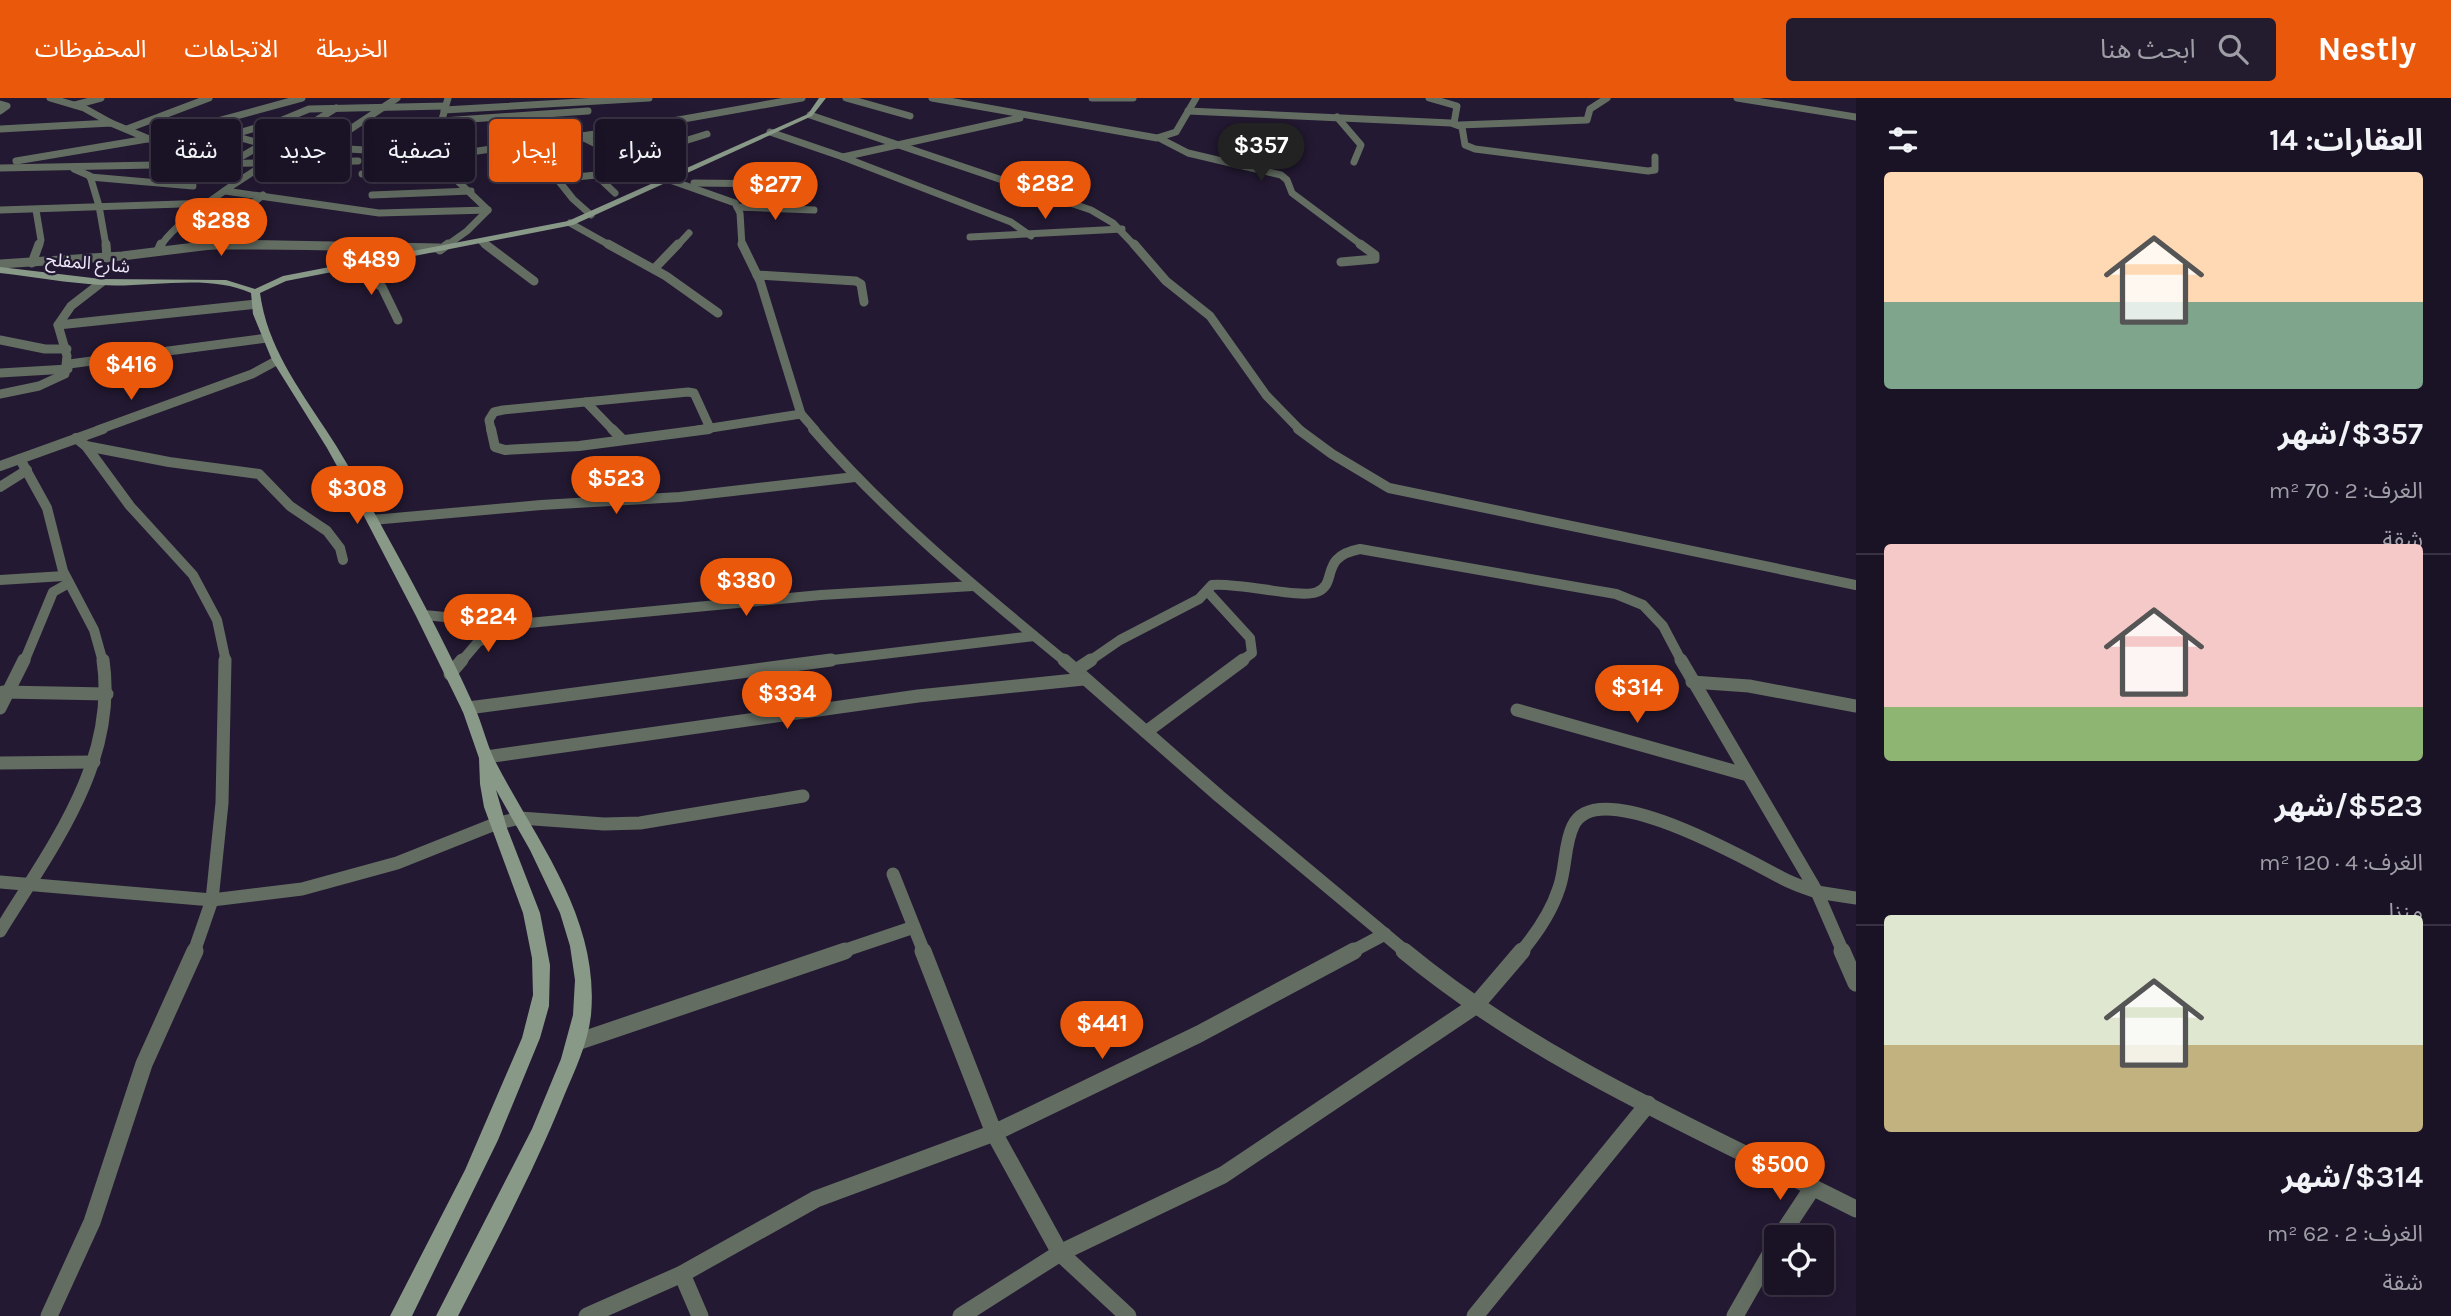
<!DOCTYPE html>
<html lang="ar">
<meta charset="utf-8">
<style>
:root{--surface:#1a1326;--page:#231c2e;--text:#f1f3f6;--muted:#9f9ea7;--line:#383243;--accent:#ea580c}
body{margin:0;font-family:Karla,"Noto Sans Arabic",sans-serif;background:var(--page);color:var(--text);direction:rtl;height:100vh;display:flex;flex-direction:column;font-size:26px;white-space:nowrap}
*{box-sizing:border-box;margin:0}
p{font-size:23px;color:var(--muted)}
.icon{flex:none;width:38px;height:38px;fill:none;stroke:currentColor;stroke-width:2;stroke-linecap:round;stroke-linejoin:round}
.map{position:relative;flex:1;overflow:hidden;direction:ltr}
.details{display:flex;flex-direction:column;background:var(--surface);width:595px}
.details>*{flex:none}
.guide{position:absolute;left:21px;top:21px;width:665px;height:63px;direction:rtl;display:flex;gap:14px}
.tools{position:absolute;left:1764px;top:1127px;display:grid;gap:14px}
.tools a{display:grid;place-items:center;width:70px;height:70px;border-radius:7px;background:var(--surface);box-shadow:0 7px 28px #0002,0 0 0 2px var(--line);font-size:35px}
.price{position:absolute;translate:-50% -60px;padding:0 16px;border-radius:24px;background:var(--accent);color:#fff;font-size:23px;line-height:46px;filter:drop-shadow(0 2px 4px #0008)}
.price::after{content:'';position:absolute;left:50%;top:42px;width:21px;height:16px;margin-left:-10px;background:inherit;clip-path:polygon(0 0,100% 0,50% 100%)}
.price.active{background:#222;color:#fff}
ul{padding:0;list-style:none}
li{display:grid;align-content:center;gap:14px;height:371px;padding:0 28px}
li+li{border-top:2px solid var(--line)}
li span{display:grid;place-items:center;height:217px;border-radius:7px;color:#555}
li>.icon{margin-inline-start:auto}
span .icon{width:126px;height:126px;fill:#fffc;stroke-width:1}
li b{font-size:30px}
h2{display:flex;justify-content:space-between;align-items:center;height:84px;padding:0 28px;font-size:30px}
.pill{padding:0 24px;border-radius:7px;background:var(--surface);box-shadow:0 7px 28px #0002,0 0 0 2px var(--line);font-size:24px;line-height:63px}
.pill.active{background:var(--accent);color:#fff}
header{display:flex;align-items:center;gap:42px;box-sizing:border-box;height:98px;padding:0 35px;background:var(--accent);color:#fff}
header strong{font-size:33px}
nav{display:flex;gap:38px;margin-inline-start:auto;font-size:24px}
.search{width:490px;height:63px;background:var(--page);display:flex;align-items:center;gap:18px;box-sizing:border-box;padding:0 24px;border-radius:7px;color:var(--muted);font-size:26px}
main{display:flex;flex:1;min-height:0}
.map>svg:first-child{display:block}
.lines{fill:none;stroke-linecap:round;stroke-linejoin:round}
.street-far4{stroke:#636d62;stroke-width:7}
.street-far3{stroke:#636d62;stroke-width:9}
.street-far2{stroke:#636d62;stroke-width:10}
.street-far1{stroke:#636d62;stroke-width:13}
.street{stroke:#636d62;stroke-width:17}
.secondary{fill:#899988;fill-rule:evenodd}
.labels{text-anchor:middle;stroke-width:5;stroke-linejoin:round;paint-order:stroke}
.far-street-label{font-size:18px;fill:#ece7f7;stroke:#231932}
</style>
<header>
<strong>Nestly</strong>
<div class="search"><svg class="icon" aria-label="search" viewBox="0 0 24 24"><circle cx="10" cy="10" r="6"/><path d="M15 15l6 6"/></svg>ابحث هنا</div>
<nav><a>الخريطة</a><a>الاتجاهات</a><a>المحفوظات</a></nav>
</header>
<main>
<section class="details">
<h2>العقارات: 14<svg class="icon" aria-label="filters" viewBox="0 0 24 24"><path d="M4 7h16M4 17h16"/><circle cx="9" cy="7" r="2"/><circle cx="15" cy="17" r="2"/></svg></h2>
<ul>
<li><span style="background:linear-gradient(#ffd9b3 60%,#7fa58c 0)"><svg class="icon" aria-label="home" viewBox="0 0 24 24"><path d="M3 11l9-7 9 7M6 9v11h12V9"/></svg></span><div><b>$357/شهر</b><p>الغرف: 2 · 70 m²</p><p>شقة</p></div></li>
<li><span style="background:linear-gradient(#f6c9c9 75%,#8fb573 0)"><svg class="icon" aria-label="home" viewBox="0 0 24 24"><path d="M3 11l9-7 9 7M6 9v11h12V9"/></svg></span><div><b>$523/شهر</b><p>الغرف: 4 · 120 m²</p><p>منزل</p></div></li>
<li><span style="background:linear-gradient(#dfe7d0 60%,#c2b280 0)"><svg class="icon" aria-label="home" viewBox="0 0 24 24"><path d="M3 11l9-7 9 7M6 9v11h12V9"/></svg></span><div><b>$314/شهر</b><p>الغرف: 2 · 62 m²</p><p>شقة</p></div></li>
</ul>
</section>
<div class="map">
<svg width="1856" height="1218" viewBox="0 0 1856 1218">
<rect width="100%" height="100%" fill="#231932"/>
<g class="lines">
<!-- street-far4 -->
<g class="street-far4">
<polyline points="50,0 84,10 111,25"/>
<polyline points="846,0 910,18"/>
<polyline points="932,0 1157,40 1176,34 1196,0"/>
<polyline points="1092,0 1133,0"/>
<polyline points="1429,0 1457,8 1454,25"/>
<polyline points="1737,0 1856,19"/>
<polyline points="0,6 7,8 0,13"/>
<polyline points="75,7 101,0"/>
<polyline points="444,12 649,0"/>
<polyline points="1188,13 1451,25 1462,29 1465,47 1475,51 1648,73 1655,72 1655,59"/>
<polyline points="810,17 1091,112 1113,125 1135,148"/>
<polyline points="1337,19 1361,47 1354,64"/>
<polyline points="442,23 588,13"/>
<polyline points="1459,27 1587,22 1590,11 1607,0"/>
<polyline points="0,31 111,25 149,41"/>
<polyline points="127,31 209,0"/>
<polyline points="770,34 843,59 1011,124 1031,138"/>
<polyline points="234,38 263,46 309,27 336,10"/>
<polyline points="580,38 667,81 735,105 740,115 742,148"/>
<polyline points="159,39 194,48 280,23 309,11 445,8"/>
<polyline points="1159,40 1188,55 1281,77 1287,82 1292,95 1363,148"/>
<polyline points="322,50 397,0"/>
<polyline points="432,57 448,0"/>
<polyline points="843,59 1020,20"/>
<polyline points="627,61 707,36"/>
<polyline points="16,63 159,39 302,0"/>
<polyline points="227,67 263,46 450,57"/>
<polyline points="546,67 573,101 591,117"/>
<polyline points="0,70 358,63"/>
<polyline points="74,71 90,78 99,108 106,148"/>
<polyline points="362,76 449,74"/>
<polyline points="90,79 193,88"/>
<polyline points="557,81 596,77 615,95"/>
<polyline points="694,85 777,86"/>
<polyline points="225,93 379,115 488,112"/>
<polyline points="372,97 471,93"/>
<polyline points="737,109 814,112"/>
<polyline points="0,112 211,105"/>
<polyline points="36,112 41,142 39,148"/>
<polyline points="570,125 611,148"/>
<polyline points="970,139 1122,131"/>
<polyline points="482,144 487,148"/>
<polyline points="201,147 263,97"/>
<path d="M161 148C172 126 241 81 264 67"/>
<polyline points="205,148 320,148"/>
<polyline points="446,148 467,133 488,112 447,73 450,57 616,33 802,0"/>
<polyline points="677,148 689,135"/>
</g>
<!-- street-far3 -->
<g class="street-far3">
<polyline points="106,146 107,160"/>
<polyline points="224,146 439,150"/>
<polyline points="485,146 534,183"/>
<polyline points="608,146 666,178 718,215"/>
<polyline points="742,146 760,183 801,316 815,332"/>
<polyline points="1134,146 1166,183 1210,218 1266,297 1300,332"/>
<polyline points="440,152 448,146"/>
<polyline points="158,153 161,146"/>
<polyline points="1341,164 1375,161 1375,157 1360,146"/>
<polyline points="32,165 39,146"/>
<polyline points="0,166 122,158 219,146"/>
<polyline points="353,169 382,189 398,222"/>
<polyline points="654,171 678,146"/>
<polyline points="757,177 856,183 861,186 864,204"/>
<polyline points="58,227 257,206"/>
<polyline points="0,242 45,251 67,251"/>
<polyline points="69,266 267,240"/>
<polyline points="0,275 68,271"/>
<polyline points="0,296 39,288 65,276 67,258 58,227 71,208 102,184"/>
<polyline points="586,304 613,332"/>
<polyline points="98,332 252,276 276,263"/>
<polyline points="491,332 489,322 494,314 503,312 688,294 694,295 710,330"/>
<polyline points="698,332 801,316"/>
</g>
<!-- street-far2 -->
<g class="street-far2">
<polyline points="491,331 495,349 505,352 579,348 709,331"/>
<polyline points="612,331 622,341"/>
<path d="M813 331C888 418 977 491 1066 564"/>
<polyline points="1298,331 1332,356 1389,390 1856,487"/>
<polyline points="76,340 86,348 130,408 193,477 217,522 226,564"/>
<polyline points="86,348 169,364 259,376 290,408 327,433 340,450 343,462"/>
<polyline points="20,361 47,410 63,473 94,532 103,564"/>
<polyline points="0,368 103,331"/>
<polyline points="0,389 27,372"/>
<polyline points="372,422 541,407 680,399 855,379"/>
<polyline points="0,482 64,478"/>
<polyline points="1208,494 1250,540 1252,555 1240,564"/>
<polyline points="424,517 518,526 821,497 973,488"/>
<polyline points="24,564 53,494 69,485"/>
<polyline points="461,564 478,544 511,529"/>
<polyline points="816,564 1034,538"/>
<path d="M1088 564 1120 542 1199 501 1212 487C1239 484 1300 501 1317 494 1339 485 1318 459 1360 451L1616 496 1643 507 1663 528 1682 564"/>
</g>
<!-- street-far1 -->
<g class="street-far1">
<polyline points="1064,562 1219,698 1406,854"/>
<polyline points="1681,562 1817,794 1856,800"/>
<polyline points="1076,572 1091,562"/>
<polyline points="450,576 462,562"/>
<polyline points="1692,584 1749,588 1856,608"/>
<polyline points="3,594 107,596"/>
<polyline points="0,610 24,562"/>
<polyline points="468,610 831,562"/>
<polyline points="1517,612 1748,677"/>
<polyline points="1146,634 1243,562"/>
<polyline points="486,659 918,598 1084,581"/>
<polyline points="0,665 94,664"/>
<polyline points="893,776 924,854"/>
<polyline points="0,784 212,802 302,791 397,765 495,726 520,720 604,726 640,725 803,698"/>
<path d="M0 833C51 750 118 664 103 562"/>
<polyline points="194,854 212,802 222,705 225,562"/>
<polyline points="840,854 914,829"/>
<polyline points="1351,854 1385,836"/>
<path d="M1521 854C1537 835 1551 815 1559 790 1566 771 1564 746 1573 728 1597 675 1749 763 1782 780 1793 786 1805 790 1817 794L1843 854"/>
</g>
<!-- street -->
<g class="street">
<polyline points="923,853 994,1035 1199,936 1354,853"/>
<path d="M1404 853C1538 964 1702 1033 1856 1111"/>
<polyline points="1842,853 1856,885"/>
<polyline points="577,944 845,853"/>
<polyline points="1780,1139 1813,1089"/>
<polyline points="682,1176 700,1218"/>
<polyline points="49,1218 92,1124 144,966 195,853"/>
<polyline points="587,1218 682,1176 816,1101 994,1035 1060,1155 1128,1218"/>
<polyline points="961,1218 1060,1155 1223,1077 1475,908 1522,853"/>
<polyline points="1475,1218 1648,1006"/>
<polyline points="1735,1218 1776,1146"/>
</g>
<!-- secondary -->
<path class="secondary" d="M819 0H826L812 18 573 127 286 183 260 195C267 248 298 289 326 332 340 353 352 374 364 396 402 465 441 535 474 608 482 625 486 644 494 661 536 743 600 819 591 917 588 945 575 972 564 998 534 1073 495 1146 458 1218H436L532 1031 561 961 573 917 575 882 570 848 560 815 530 752 496 692 507 730 540 815 550 867 549 908 540 940 498 1042 412 1218H390L465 1072 522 940 533 897 532 860 523 815 484 709 480 686 479 660 463 614 416 518 354 399 327 350 272 262 253 216 251 195C208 175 148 190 101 187 68 185 34 179 0 175V169L101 181 226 182 255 191 283 178 568 123 808 16Z"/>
</g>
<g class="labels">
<!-- far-street labels -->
<g class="far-street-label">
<text transform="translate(88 165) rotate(5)" y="6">شارع المفلح</text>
</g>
</g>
</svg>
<div class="tools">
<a><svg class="icon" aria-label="locate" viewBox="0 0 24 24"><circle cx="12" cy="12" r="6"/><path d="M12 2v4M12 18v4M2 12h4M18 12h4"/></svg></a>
</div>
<b class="price active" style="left:1261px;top:85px">$357</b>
<b class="price" style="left:1045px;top:123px">$282</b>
<b class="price" style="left:775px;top:124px">$277</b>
<b class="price" style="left:221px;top:160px">$288</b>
<b class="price" style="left:371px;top:199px">$489</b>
<b class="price" style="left:131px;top:304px">$416</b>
<b class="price" style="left:616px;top:418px">$523</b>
<b class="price" style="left:357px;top:428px">$308</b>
<b class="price" style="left:746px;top:520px">$380</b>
<b class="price" style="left:488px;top:556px">$224</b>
<b class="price" style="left:1637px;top:627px">$314</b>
<b class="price" style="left:787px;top:633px">$334</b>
<b class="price" style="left:1102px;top:963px">$441</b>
<b class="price" style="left:1780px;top:1104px">$500</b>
<div class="guide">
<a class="pill">شراء</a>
<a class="pill active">إيجار</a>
<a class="pill">تصفية</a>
<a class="pill">جديد</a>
<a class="pill">شقة</a>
</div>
</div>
</main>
